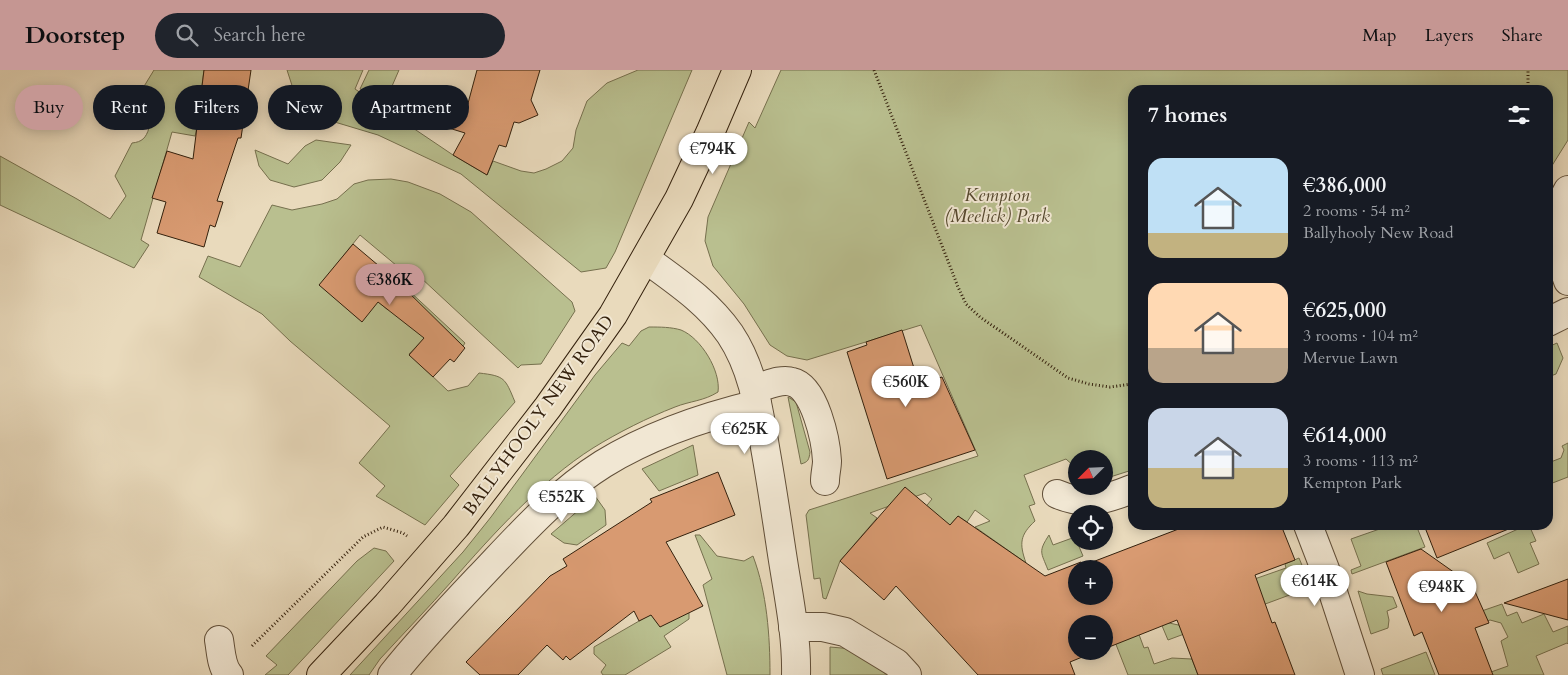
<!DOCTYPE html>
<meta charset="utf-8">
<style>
:root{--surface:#171b24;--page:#20242c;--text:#f1f3f6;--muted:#9ea1a6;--accent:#c59692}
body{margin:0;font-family:Cardo,serif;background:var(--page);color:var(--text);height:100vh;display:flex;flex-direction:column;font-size:19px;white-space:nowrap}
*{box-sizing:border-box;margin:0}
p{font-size:16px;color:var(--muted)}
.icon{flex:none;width:28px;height:28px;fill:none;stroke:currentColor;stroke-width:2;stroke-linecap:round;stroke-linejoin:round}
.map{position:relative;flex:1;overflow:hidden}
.panel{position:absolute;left:1128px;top:15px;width:425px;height:445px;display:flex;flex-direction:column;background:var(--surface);border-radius:15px;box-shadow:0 2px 12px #0003}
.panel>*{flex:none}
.banner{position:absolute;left:15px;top:15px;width:475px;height:45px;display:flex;gap:10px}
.needle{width:32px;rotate:246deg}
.buttons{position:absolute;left:1068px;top:380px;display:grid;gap:10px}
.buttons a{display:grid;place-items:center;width:45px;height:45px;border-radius:50%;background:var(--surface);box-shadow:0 2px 12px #0003;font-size:25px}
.price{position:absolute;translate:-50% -42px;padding:0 11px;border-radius:18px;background:#fff;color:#222;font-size:16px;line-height:32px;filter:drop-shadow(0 1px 2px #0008)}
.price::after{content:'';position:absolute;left:50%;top:30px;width:15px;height:11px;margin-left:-8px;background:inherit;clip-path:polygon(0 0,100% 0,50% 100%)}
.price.current{background:var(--accent);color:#111}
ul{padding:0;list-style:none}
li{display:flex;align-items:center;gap:15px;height:125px;padding:0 20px}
li span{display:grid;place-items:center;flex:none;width:140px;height:100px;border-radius:15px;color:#555}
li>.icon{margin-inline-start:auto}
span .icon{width:60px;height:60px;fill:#fffc;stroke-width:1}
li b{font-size:21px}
h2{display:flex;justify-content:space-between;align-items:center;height:60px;padding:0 20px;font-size:21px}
.pill{padding:0 18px;border-radius:22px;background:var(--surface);box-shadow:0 2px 12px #0003;font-size:18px;line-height:45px}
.pill.current{background:var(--accent);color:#111}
header{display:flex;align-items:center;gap:30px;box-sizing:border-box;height:70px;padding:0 25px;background:var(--accent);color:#111}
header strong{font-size:24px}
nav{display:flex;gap:28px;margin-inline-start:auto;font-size:18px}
.search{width:350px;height:45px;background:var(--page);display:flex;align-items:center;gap:12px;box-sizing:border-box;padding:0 18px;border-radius:28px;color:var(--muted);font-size:19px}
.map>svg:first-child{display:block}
.green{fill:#b9bf8f;stroke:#76704e}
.building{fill:#d89a71;stroke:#34210d;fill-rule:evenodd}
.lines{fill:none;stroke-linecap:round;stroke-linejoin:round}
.minor-casing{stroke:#614f39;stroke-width:30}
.major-casing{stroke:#34210d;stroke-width:30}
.path{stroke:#34210d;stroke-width:3;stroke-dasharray:1 2.5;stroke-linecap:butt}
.minor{stroke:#f1e7d3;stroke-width:28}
.major{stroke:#e9dabc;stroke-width:28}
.labels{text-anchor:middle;stroke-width:4;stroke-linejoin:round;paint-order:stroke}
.park-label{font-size:18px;font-style:italic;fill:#55482e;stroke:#f1e7d3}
.street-label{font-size:18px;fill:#34210d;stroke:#f1e7d3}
</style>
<header>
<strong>Doorstep</strong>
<div class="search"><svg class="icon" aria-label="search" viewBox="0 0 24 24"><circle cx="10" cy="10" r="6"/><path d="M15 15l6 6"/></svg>Search here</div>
<nav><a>Map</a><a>Layers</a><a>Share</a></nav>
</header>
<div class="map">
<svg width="1568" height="605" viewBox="0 0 1568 605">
<rect width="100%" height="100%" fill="#e9dabc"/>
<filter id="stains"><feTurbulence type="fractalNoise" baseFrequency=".004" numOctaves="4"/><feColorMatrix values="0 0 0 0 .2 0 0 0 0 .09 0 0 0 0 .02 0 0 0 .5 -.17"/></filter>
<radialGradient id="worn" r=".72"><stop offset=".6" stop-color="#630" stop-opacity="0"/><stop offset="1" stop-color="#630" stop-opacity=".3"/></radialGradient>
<!-- green -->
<g class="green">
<path d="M154 0H204L196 62 195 66 172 62 141 170 149 175 134 198 0 135V86L77 129 110 149 126 126 115 106 132 73C142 72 146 68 149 58L135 55 132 36Z"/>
<polygon points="287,0 363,0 355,19 453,85 487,105 493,91 521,101 534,103 546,99 562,91 573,78 576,60 587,31 607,13 638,0 692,0 615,182 606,198 581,202 461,104 378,65 318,47 298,34"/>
<polygon points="369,0 399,0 386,30 360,19"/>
<path d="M781 0H1568V70L1548 102V20H1132V400L1107 408H1104V389H1076V398L1066 389 1024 405 1035 434 1029 436 1035 451C1020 465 1019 473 1026 493L975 457 990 451 975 440 967 452 958 446 945 461 908 459 932 429 925 423 870 443 877 448 840 491 826 529 823 528 820 508 814 509 806 445 809 440 978 386 921 255 807 290 787 286 770 275 744 234 713 196 705 171 708 147 749 52 755 58Z"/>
<polygon points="316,70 351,75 340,92 322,110 294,117 270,110 259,96 255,80 288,94 305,76"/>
<path d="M391 109 408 112 440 124 471 142 572 232 575 241 541 294 521 295 518 298 420 207 415 211 360 165 320 215 360 250 376 230 388 240 406 218 465 273 463 276 439 253 409 284 448 321 468 316 479 303C505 306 505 308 515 332L450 406 459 415 425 455 376 426 385 416 359 393 390 356 290 271 262 244 199 207 208 186 240 197 272 135 292 140 322 134 337 129 354 114 368 110Z"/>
<path d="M649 257C660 257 671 257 681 260 701 268 721 301 718 322 704 331 690 331 675 337 647 348 619 362 593 378 541 411 493 464 452 511 429 537 404 563 380 589L369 605H350L463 482 491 447 595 305 622 273 629 276 641 261Z"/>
<polygon points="1557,273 1563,288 1556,304 1548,307 1548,277"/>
<path d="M788 327 796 332 810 382C809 390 808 392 801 394Z"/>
<polygon points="1568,373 1568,407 1550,414 1548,407 1548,393 1561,388 1564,380 1562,376"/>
<polygon points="693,375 698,405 659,421 642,399"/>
<polygon points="595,426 605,440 606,455 577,475 564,473 551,464"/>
<polygon points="1391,455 1416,455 1425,477 1352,504 1351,500 1361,496 1351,469"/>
<polygon points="1527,455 1529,455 1536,471 1530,473 1539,494 1518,503 1509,482 1494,489 1487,473"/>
<path d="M695 465H700L717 486 744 491 753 486C767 523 770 566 770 605H727L703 515 712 509Z"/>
<path d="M1049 465 1053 475 1075 467 1083 486 1048 500C1041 482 1038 482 1049 465Z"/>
<polygon points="374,478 386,481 394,491 288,605 265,605 277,595 266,586 357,491"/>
<polygon points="1299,488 1311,517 1225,549 1246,512 1286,498 1285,494"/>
<polygon points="1358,521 1367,524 1393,527 1397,537 1387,541 1389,550 1388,558 1371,564"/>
<polygon points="1502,534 1507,546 1517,542 1522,553 1544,544 1553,562 1568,556 1568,574 1567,573 1536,586 1544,605 1493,605 1491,602 1508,596 1501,571 1508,567 1501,553 1490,550 1477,555 1473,544"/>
<polygon points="1128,535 1144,578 1148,577 1154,594 1172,588 1192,589 1198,605 1128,605 1106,549"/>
<polygon points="653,543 689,543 689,549 664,566 671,577 625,605 603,605 601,602 606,595 594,584 594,577"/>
<polygon points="1160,551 1183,556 1211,554 1168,570"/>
<polygon points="830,577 853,579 887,605 830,605"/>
<polygon points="1426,582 1435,605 1383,605 1381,599"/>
</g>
<!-- building -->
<g class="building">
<polygon points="204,0 251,0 241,68 238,68 217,131 223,132 215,157 210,155 204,177 157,163 166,132 152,128 167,81 193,89"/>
<polygon points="477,0 540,0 531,30 538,45 519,53 514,52 506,77 499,75 487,105 453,85 465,63 397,42 405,18 467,37"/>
<polygon points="353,174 398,212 465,278 454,292 450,289 433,307 409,285 424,268 378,232 362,252 319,215"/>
<polygon points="902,260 919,314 942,307 975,380 887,409 847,282 867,275 866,272"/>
<polygon points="718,402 735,445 666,472 703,536 660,557 651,545 639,551 634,541 570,590 566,586 563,590 547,575 518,605 480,605 466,592 550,506 567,496 563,489 652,432 650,429"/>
<path d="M905 417 950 455 958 446 1045 506 1081 492 1082 496 1189 455H1281L1295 490 1255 505 1272 553 1275 552 1295 605H1198L1177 550 1104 579V554H1076V581H1097L1070 592 1075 605H978L896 516 884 530 840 491ZM1076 499H1104V526H1076Z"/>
<polygon points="1424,455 1515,455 1516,456 1437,488"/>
<polygon points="1421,479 1472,515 1489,553 1475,558 1493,605 1439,605 1422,562 1414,566 1386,492"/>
<polygon points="1568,509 1568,550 1504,533"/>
</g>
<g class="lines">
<!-- minor casing -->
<g class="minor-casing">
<g id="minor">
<path d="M1568 120C1550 149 1557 181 1568 211"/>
<path d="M646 189C676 211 708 232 730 264 754 300 759 342 766 383 772 417 777 451 782 484 788 524 797 565 796 605"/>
<polyline points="1548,252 1568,242"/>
<path d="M754 319C766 316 781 308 792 312 815 317 826 371 827 391 827 397 825 404 825 411"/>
<path d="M1057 424C1085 436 1105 430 1132 419"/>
<polyline points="1308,455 1328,507 1360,605"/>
<polyline points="793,557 823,557 845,562 896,593 907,605"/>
<path d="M219 570C221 581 221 596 229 605"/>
<path d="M392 605C423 566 457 531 491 495 525 459 560 421 603 394 650 365 703 347 757 334"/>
</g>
</g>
<!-- major casing -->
<g class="major-casing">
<polyline id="major" points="321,605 387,535 456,456 548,337 613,245 679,129 710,63 737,0"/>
</g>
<!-- path -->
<g class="path">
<polyline points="874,0 958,217 966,234 980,247 1068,308 1089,314 1110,317 1132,314"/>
<polyline points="1528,20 1528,0"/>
<polyline points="252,576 363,467 383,457 403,463 407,466"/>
</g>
<!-- minor -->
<use href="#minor" class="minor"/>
<!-- major -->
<use href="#major" class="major"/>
</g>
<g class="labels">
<!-- park labels -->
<g class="park-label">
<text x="997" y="131">Kempton<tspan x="997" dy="21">(Meelick) Park</tspan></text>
</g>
<!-- street labels -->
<g class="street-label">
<text transform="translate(538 345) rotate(-54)" y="6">BALLYHOOLY NEW ROAD</text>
</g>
</g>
<rect width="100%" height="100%" filter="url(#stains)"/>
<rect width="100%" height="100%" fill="url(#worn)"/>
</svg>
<div class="buttons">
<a><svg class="needle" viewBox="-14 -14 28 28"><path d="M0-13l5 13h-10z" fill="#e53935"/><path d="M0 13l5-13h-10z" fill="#9ea1a6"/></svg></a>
<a><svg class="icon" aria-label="locate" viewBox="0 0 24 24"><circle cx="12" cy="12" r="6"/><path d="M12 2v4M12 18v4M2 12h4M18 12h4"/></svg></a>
<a>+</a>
<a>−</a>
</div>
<b class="price" style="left:713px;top:105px">€794K</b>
<b class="price current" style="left:390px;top:236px">€386K</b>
<b class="price" style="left:906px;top:338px">€560K</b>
<b class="price" style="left:745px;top:385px">€625K</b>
<b class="price" style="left:562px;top:453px">€552K</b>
<b class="price" style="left:1315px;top:537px">€614K</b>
<b class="price" style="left:1442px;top:543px">€948K</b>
<div class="banner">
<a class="pill current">Buy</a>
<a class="pill">Rent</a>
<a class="pill">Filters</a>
<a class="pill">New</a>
<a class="pill">Apartment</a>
</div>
<section class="panel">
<h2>7 homes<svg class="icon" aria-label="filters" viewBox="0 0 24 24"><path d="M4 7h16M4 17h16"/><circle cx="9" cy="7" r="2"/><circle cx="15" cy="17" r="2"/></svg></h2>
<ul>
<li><span style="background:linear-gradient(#bfe0f5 75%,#c2b280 0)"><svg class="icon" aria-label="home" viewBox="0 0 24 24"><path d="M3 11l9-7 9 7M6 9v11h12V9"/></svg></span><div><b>€386,000</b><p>2 rooms · 54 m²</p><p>Ballyhooly New Road</p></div></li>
<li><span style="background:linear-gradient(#ffd9b3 65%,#b9a48a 0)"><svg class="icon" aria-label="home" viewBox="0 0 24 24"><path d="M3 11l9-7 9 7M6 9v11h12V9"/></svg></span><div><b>€625,000</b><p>3 rooms · 104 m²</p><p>Mervue Lawn</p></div></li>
<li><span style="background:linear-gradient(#c9d6e8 60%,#c2b280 0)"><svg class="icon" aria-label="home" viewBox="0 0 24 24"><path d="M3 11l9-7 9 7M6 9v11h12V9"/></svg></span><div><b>€614,000</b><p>3 rooms · 113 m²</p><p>Kempton Park</p></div></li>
</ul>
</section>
</div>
